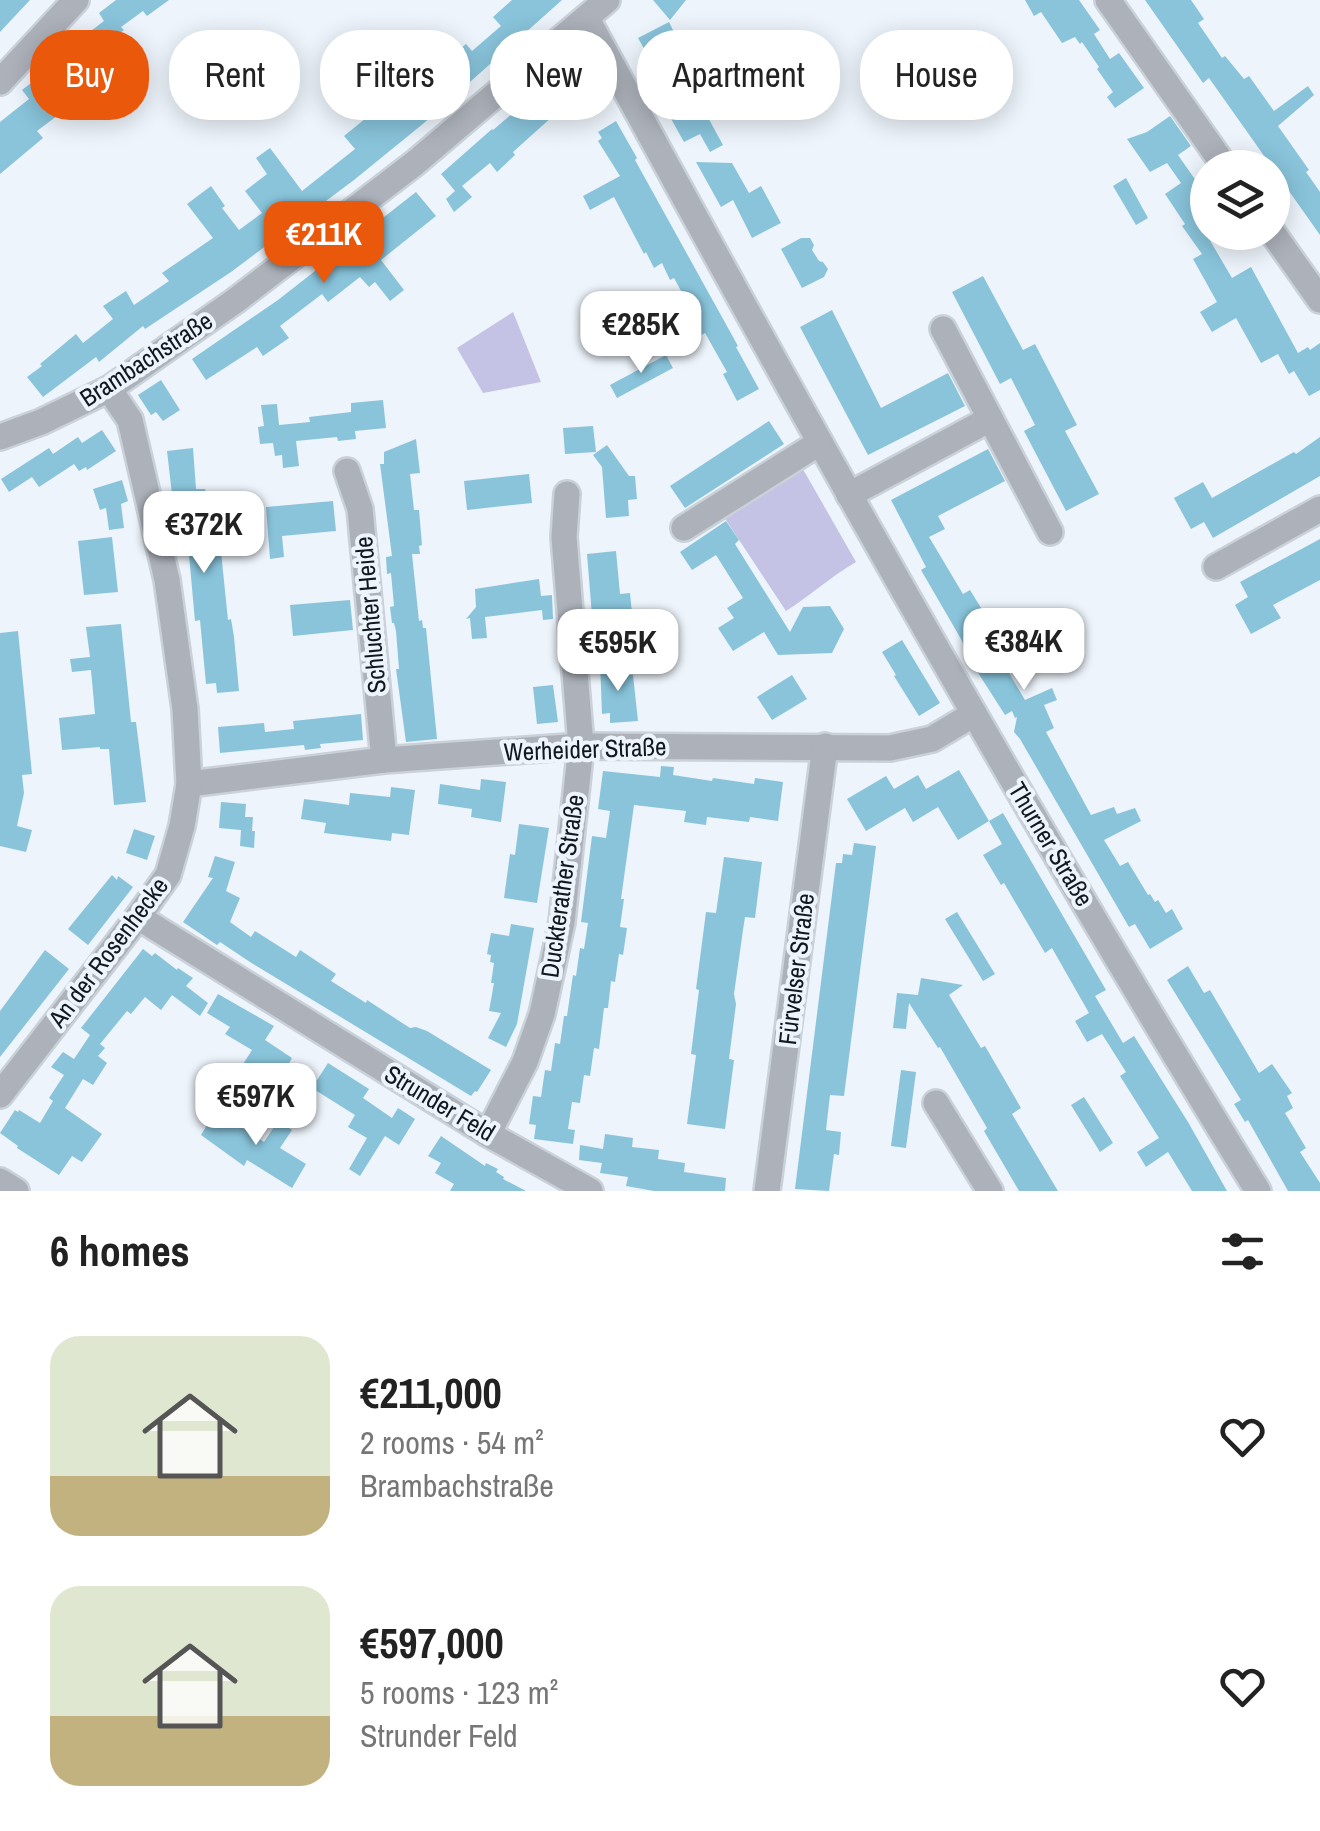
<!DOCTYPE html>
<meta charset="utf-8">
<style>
:root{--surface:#fff;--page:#f2f2f2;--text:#222;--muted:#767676;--accent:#ea580c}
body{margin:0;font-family:"Archivo Narrow",sans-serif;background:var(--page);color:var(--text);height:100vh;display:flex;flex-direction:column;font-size:38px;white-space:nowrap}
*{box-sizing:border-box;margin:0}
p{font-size:32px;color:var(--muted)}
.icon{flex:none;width:55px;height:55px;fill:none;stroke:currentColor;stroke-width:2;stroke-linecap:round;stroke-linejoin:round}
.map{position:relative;height:1191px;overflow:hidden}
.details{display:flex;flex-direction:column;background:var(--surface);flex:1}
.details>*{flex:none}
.banner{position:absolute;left:30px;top:30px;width:1260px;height:90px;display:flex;gap:20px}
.buttons{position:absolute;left:1190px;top:150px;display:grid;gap:20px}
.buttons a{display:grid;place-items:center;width:100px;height:100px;border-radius:50%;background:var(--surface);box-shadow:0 5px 25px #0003;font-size:50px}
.price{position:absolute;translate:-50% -85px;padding:0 22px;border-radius:20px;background:#fff;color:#222;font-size:32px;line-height:65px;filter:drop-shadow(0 2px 5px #0008)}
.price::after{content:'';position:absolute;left:50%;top:60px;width:30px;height:22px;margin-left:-15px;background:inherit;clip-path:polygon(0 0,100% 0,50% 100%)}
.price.active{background:var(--accent);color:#fff}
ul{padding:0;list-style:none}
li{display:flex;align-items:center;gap:30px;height:250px;padding:0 50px}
li span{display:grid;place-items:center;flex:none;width:280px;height:200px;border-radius:30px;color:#555}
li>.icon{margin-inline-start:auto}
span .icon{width:120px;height:120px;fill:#fffc;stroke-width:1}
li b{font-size:42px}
h2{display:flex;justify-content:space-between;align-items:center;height:120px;padding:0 50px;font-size:42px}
.tag{padding:0 35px;border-radius:40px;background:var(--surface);box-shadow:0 5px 25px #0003;font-size:35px;line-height:90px}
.tag.active{background:var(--accent);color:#fff}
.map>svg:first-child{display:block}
.green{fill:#c4c2e5}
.building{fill:#89c4db}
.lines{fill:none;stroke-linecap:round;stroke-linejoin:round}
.minor-casing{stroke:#cad1d8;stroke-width:30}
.minor{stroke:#acb1ba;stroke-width:25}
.labels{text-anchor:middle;stroke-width:8;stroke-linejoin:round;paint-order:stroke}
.street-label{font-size:25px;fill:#11181e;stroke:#edf4fb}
</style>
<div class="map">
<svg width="1320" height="1191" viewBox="0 0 1320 1191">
<rect width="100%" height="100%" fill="#edf4fb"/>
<!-- green -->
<g class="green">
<polygon points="513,312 541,382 483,393 457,348"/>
<path d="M800 464 856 562C830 577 811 595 786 611L722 514Z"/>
</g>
<!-- building -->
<g class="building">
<polygon points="0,0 30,0 0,32"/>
<polygon points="116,0 169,0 147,16 143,11 121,27 124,30 116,36 123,45 68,87 78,100 37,131 43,138 0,174 0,122 29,99 22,90 60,61 58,59 64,55 62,53 104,21 99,13"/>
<polygon points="512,0 562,0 424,123 354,180 231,272 145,329 143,326 99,362 96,357 43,397 27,377 42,366 40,364 76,334 83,343 113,319 103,306 126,291 134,305 169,281 162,273 213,238 187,204 211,186 225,206 222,208 239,230 262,213 245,191 267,174 256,158 270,148 302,191 355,149 344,136 371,114 374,118 399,97 379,71 395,58 414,84 449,54 451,56 466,44 472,51 501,26 493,17"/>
<polygon points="653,0 686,0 670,20"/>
<polygon points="1025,0 1079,0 1100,30 1094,34 1110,59 1119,53 1144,88 1115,108 1107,97 1113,92 1097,69 1099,67 1082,42 1080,44 1075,37 1062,43 1041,12 1034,16"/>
<polygon points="1145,0 1191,0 1204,19 1198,23 1222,58 1225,56 1244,79 1249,76 1274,111 1308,86 1314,95 1278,126 1309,170 1306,172 1320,192 1320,235 1209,78 1203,83"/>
<polygon points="669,22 675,34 671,36 673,39 666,43 681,72 678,73 688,90 688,98 698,116 705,112 723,145 710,152 700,134 684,142 660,99 666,95 663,89 666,87 638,38"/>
<polygon points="575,60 593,80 513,152 515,155 497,172 490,163 462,186 472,197 454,212 446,199 455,191 441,174 492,129 493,130"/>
<polygon points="1170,116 1191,146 1178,155 1208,198 1208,237 1232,278 1251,267 1298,353 1308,347 1310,350 1320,343 1320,390 1309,396 1294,371 1289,374 1278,354 1261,363 1236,318 1212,332 1200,312 1217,302 1193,259 1202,254 1182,226 1185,224 1165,194 1181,183 1167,163 1150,172 1127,139 1147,132"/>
<polygon points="616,121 637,158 635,160 738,346 736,347 759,389 737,401 723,374 727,372 705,333 694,339 681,315 691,309 674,278 670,280 662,263 654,268 646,252 644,254 614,197 590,210 583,196 620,176 598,141 602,138 598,132"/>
<polygon points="696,162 732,163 749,193 761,186 781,223 752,238 733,200 721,207"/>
<polygon points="1126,178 1148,218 1136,225 1113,186"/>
<polygon points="416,192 436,216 381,260 404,290 390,301 375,282 369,287 360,277 328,302 322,294 280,326 289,338 263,356 257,347 206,380 192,359 278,300"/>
<polygon points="801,238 810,238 814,245 812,250 819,261 823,262 828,269 824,277 802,288 781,249"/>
<polygon points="983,276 1023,350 1035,344 1077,425 1065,431 1099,494 1066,511 1024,431 1035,425 1011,378 1000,384 952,292"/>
<polygon points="832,310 881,408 948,373 965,406 868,455 800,327"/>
<polygon points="666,355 673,368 617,398 610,385"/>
<polygon points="161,380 180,410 163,421 156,412 151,415 138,395"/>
<polygon points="383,400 386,428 355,431 356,439 338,441 337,437 296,441 299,466 283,468 282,455 275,456 273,443 260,444 258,427 264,426 261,405 277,404 279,425 310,422 309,417 351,412 351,403"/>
<polygon points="769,421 784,444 685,508 670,486"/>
<polygon points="593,426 596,452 565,454 563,428"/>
<polygon points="102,430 116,451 87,470 86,467 79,471 74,464 39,487 32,477 9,492 1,479 49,448 53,454 78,437 82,443"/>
<polygon points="1320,437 1320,476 1213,538 1204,522 1191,529 1174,498 1203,482 1212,498 1294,452 1296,454"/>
<polygon points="416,439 420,473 410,474 414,510 419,510 422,545 419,546 420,554 412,554 419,621 422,620 423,628 426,628 437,739 406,742 396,669 399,669 396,631 394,623 392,623 390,607 394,606 391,573 387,574 386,557 392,556 380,464 384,464 384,452"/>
<polygon points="607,445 629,476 635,476 637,499 628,500 629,516 606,518 602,467 593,455"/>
<polygon points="193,448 196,489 205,489 208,511 203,512 207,553 221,552 228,620 231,619 234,637 239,691 217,693 216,683 206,684 200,620 195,621 189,555 184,556 177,494 172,494 167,451"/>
<polygon points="988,449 1005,481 938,516 945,529 929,537 963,594 970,590 986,616 978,621 1025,700 1052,688 1057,700 1044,705 1054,728 1046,732 1091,815 1114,807 1117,814 1135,808 1141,821 1104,840 1120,866 1128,862 1148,895 1150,894 1155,902 1158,900 1166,913 1172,909 1183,929 1150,949 1135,924 1129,927 1020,739 1014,732 1017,717 1015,718 1012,711 1005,715 975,668 961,639 921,570 926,567 891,500"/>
<polygon points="529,474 532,503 467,510 464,481"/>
<polygon points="122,480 128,501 121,504 124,528 109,530 106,508 100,510 93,489"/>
<polygon points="333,501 336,531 282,536 284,557 270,559 266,507"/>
<polygon points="726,521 739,540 735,544 790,632 803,607 830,606 844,629 832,653 778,655 764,632 733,651 718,628 734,618 727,608 743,598 716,555 692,570 680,552"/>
<polygon points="112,537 118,592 84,595 78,541"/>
<polygon points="1320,539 1320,580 1273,605 1281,618 1251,634 1235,605 1248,597 1240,582"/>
<polygon points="616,551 620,594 630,593 633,624 593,628 587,554"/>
<polygon points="539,579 541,596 552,595 553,619 543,620 542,610 485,617 487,638 472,639 470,618 466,619 476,607 475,589"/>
<polygon points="350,600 353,630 293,636 290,605"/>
<polygon points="121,624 131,722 136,722 146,802 114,805 109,749 100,749 100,747 62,750 59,718 95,714 91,670 72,672 70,659 90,657 86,627"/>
<polygon points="18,631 32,774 22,775 24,793 17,826 32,830 26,852 0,846 0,633"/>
<polygon points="902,640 940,703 919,716 894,676 896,675 882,652"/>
<polygon points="600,661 615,661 616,675 633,675 638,721 610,723 610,713 602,714"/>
<polygon points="792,675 807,699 772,720 757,697"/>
<polygon points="553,685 558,722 537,724 533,687"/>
<polygon points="361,714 363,740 320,744 321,748 305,750 304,745 220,753 218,727 264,723 265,732 294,729 293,721"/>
<polygon points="661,766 674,767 673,775 712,781 713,778 754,784 755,778 783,782 778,821 750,817 749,822 707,817 706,825 684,822 686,811 634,805 621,899 624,899 620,927 627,928 623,955 619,954 615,982 611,981 608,1008 604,1008 599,1049 594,1048 590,1076 584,1075 580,1103 572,1102 568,1129 575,1130 573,1144 534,1139 536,1125 529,1124 533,1096 541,1097 545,1070 551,1071 555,1043 560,1044 564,1016 567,1016 573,975 576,976 580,948 584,949 588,923 581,922 592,836 606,838 610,811 598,809 603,771 660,777"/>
<polygon points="959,770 989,821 958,840 938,807 913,822 905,808 866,831 847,799 886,776 894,789 918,775 926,789"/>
<polygon points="481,779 506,782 501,822 471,817 472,809 438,804 440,784 480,790"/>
<polygon points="391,787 415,790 409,835 392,833 391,841 324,833 326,823 301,819 304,799 349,805 350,793 390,797"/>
<polygon points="221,802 246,804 245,817 253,817 252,831 255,831 254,848 240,846 241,830 219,828"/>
<polygon points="1003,813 1106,990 1095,996 1123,1043 1134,1036 1188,1122 1227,1191 1192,1191 1168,1152 1146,1167 1137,1152 1159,1138 1120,1076 1126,1072 1102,1034 1087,1042 1075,1021 1089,1013 1052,948 1045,953 1004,883 1001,885 983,855 1002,844 989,821"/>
<polygon points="519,824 549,828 537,903 504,898 510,854 515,855"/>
<polygon points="134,829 155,836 147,860 126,853"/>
<polygon points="854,843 876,846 844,1096 830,1095 826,1130 841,1132 839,1155 834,1154 829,1191 795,1189 836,863 842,863 843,854 852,855"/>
<polygon points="215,856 235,862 226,891 240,898 230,922 251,937 255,931 296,957 300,950 336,974 331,981 366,1003 367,1000 410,1028 416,1027 427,1031 491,1070 477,1092 475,1091 471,1096 250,962 220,942 217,945 183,922 213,878 208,877"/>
<polygon points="724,857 762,862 755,918 745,917 743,930 734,994 736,1004 729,1059 734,1060 725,1129 687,1124 696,1055 691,1054 699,990 696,989 706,912 716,913"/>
<polygon points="112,875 117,880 118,876 133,887 88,945 68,929"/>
<polygon points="957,912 995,974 983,981 945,919"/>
<polygon points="511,924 534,928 517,1024 506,1047 488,1038 501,1013 489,1011 494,983 491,983 494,963 490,962 491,955 487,954 491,933 509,936"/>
<polygon points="143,949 152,956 155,953 177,970 178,968 193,978 186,986 208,1003 200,1016 172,995 161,1010 145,997 131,1014 127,1011 100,1044 105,1048 98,1056 107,1063 93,1085 83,1079 65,1108 102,1134 82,1162 72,1156 59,1175 17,1148 18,1146 0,1133 15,1110 18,1112 19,1110 40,1123 53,1101 49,1098 64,1075 51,1067 63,1052 74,1059 90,1035 81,1028"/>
<polygon points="45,950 69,969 0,1057 0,1011"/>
<polygon points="1188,966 1204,993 1210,990 1259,1073 1272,1064 1292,1093 1287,1096 1293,1108 1285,1113 1306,1148 1300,1152 1320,1183 1320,1191 1288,1191 1248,1120 1245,1122 1234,1104 1241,1100 1167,980"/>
<polygon points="921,978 963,985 949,995 981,1048 985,1046 1021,1108 1012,1114 1058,1191 1019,1191 984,1131 987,1128 940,1047 938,1048 909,1003 906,1029 893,1028 897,993 918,995"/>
<polygon points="218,994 274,1026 265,1040 292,1058 286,1069 311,1085 302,1098 277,1083 270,1093 238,1072 252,1050 225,1034 230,1027 207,1013"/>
<polygon points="328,1063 369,1089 363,1098 392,1118 398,1108 415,1119 399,1145 385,1136 360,1176 349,1169 367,1138 348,1127 355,1115 312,1088"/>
<polygon points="901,1070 916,1072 906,1148 891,1146"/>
<polygon points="1084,1097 1113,1143 1100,1152 1071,1105"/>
<polygon points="213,1115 220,1119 222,1115 264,1142 278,1121 292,1130 280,1148 306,1164 292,1188 247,1160 244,1166 201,1135"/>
<polygon points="605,1134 633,1138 632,1147 659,1150 658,1159 685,1163 684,1172 726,1178 725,1191 654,1191 626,1186 628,1177 600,1173 602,1163 579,1160 580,1145 603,1149"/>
<polygon points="441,1136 485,1166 486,1163 498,1169 496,1172 504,1177 503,1179 526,1191 450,1191 454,1184 435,1173 441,1163 428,1156"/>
</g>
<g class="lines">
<!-- minor casing -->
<g class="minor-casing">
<g id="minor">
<polyline points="1108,0 1226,168"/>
<path d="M587 19C802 415 1022 808 1258 1191"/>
<polyline points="0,82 76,0"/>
<polyline points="1272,232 1320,300"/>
<polyline points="943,329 1050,532"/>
<polyline points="0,437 41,422 109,389 235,301 415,163 607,0"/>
<polyline points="347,471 360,509 384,760"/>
<polyline points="849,495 990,419"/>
<polyline points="684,528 819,443"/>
<polyline points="1216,567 1320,509"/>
<polyline points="189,784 384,760 581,746 890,748 932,739 974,714"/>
<polyline points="138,917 488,1134 590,1191"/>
<polyline points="0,1095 138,917 168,875 182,826 189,784 185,709 167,580 130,420 109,389"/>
<polyline points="936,1103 990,1191"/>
<polyline points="488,1134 525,1062 542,1014 562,922 581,746 564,537 567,494"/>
<polyline points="0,1181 16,1191"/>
<polyline points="767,1191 825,746"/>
</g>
</g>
<!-- minor -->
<use href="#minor" class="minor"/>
</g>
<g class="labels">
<!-- street labels -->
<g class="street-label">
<text transform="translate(146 359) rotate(-33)" y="9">Brambachstraße</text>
<text transform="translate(370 615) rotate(-95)" y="9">Schluchter Heide</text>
<text transform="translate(585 749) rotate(-2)" y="9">Werheider Straße</text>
<text transform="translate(1051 844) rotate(59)" y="9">Thurner Straße</text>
<text transform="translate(562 886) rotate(-82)" y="9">Duckterather Straße</text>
<text transform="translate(108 952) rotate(-53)" y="9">An der Rosenhecke</text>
<text transform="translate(796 969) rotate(-83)" y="9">Fürvelser Straße</text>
<text transform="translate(440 1103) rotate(31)" y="9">Strunder Feld</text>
</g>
</g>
</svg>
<div class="buttons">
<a><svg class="icon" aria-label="layers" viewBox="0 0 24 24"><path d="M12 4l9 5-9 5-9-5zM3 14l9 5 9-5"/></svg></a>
</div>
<b class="price active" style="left:324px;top:286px">€211K</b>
<b class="price" style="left:641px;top:376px">€285K</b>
<b class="price" style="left:204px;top:576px">€372K</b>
<b class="price" style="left:1024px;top:693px">€384K</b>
<b class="price" style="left:618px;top:694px">€595K</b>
<b class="price" style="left:256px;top:1148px">€597K</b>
<div class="banner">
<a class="tag active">Buy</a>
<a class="tag">Rent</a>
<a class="tag">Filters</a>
<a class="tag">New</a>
<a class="tag">Apartment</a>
<a class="tag">House</a>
</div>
</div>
<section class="details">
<h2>6 homes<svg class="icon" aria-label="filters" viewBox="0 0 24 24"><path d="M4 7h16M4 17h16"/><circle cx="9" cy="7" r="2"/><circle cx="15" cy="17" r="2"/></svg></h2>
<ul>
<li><span style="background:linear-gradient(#dfe7d0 70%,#c2b280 0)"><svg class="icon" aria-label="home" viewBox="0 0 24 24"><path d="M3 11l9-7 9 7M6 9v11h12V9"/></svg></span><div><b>€211,000</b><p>2 rooms · 54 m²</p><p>Brambachstraße</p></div><svg class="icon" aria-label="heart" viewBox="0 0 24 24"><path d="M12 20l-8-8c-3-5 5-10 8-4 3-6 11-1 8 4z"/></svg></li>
<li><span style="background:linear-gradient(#dfe7d0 65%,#c2b280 0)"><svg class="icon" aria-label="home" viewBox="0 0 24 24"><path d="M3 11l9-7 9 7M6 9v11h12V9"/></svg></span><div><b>€597,000</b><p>5 rooms · 123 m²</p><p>Strunder Feld</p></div><svg class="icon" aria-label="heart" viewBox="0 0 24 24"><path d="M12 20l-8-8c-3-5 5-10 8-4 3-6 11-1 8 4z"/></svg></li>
</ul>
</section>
